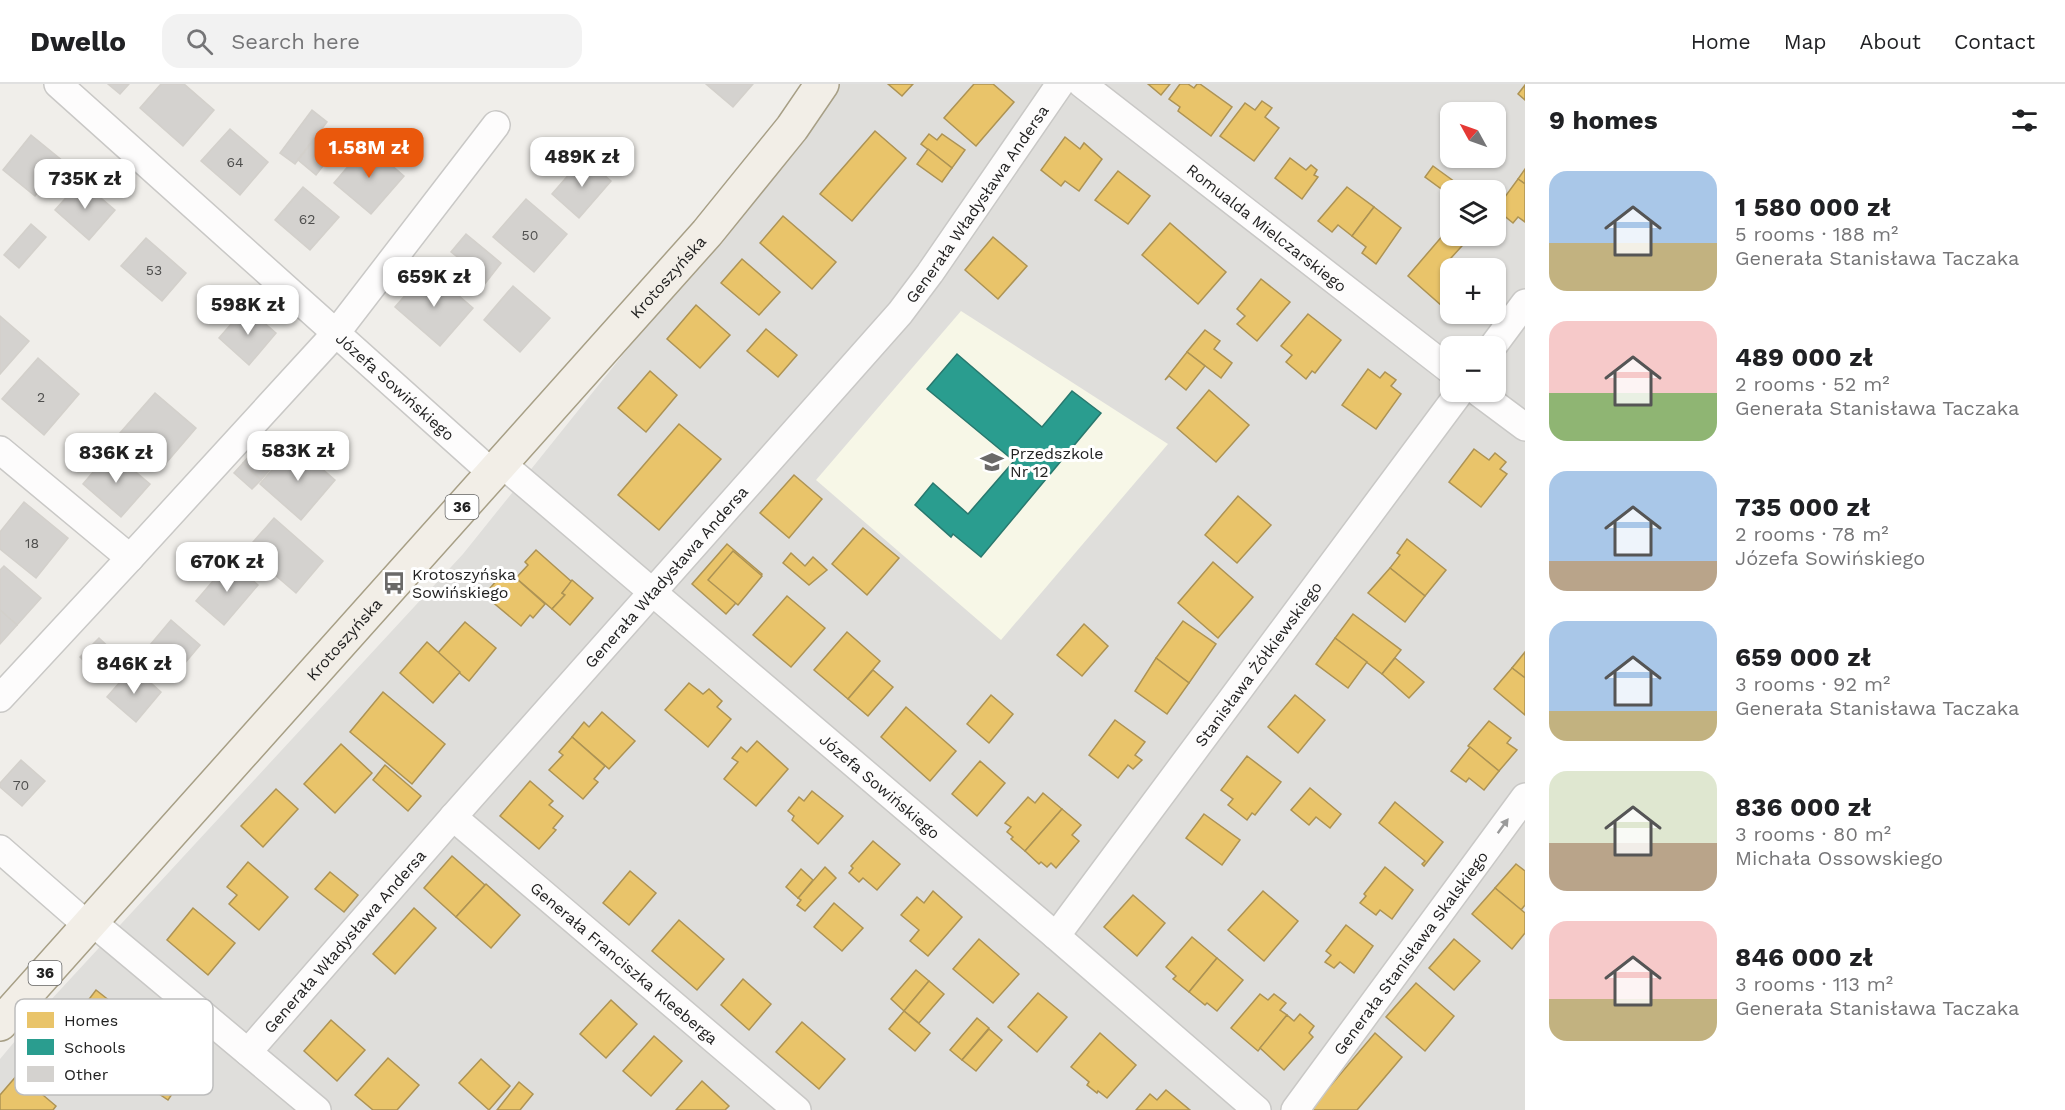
<!DOCTYPE html>
<meta charset="utf-8">
<style>
:root{--surface:#fff;--page:#f2f2f2;--text:#202124;--muted:#757577;--line:#e0e0e0;--accent:#ea580c}
body{margin:0;font-family:"Work Sans",sans-serif;background:var(--page);color:var(--text);height:100vh;display:flex;flex-direction:column;font-size:22px;white-space:nowrap}
*{box-sizing:border-box;margin:0}
p{font-size:20px;color:var(--muted)}
.icon{flex:none;width:33px;height:33px;fill:none;stroke:currentColor;stroke-width:2;stroke-linecap:round;stroke-linejoin:round}
.map{position:relative;flex:1;overflow:hidden}
.side{display:flex;flex-direction:column;background:var(--surface);width:540px}
.side>*{flex:none}
.needle{width:39px;rotate:310deg}
.tools{position:absolute;left:1440px;top:18px;display:grid;gap:12px}
.tools a{display:grid;place-items:center;width:66px;height:66px;border-radius:12px;background:var(--surface);box-shadow:0 2px 4px #0004;font-size:30px}
.price{position:absolute;translate:-50% -51px;padding:0 14px;border-radius:12px;background:#fff;color:#222;font-size:20px;line-height:39px;filter:drop-shadow(0 2px 3px #0008)}
.price::after{content:'';position:absolute;left:50%;top:36px;width:18px;height:14px;margin-left:-9px;background:inherit;clip-path:polygon(0 0,100% 0,50% 100%)}
.price.selected{background:var(--accent);color:#fff}
ul{padding:0;list-style:none}
li{display:flex;align-items:center;gap:18px;height:150px;padding:0 24px}
li span{display:grid;place-items:center;flex:none;width:168px;height:120px;border-radius:18px;color:#555}
li>.icon{margin-inline-start:auto}
span .icon{width:72px;height:72px;fill:#fffc;stroke-width:1}
li b{font-size:26px}
h2{display:flex;justify-content:space-between;align-items:center;height:72px;padding:0 24px;font-size:26px}
header{display:flex;align-items:center;gap:36px;box-sizing:border-box;height:84px;padding:0 30px;background:var(--surface);border-bottom:2px solid var(--line)}
header strong{font-size:28px}
nav{display:flex;gap:33px;margin-inline-start:auto;font-size:21px}
.search{width:420px;height:54px;background:var(--page);display:flex;align-items:center;gap:15px;box-sizing:border-box;padding:0 21px;border-radius:18px;color:var(--muted);font-size:22px}
main{display:flex;flex:1;min-height:0}
.map>svg:first-child{display:block}
.residential{fill:#dfdedb;fill-rule:evenodd}
.education{fill:#f7f7e7}
.homes{fill:#e9c46a;stroke:#ad9354;stroke-width:1.5}
.schools{fill:#2a9d8f;stroke:#28786e;stroke-width:1.5}
.building{fill:#d4d2cf;stroke:#d3d0cb;stroke-width:1.5}
.lines{fill:none;stroke-linecap:round;stroke-linejoin:round}
.street-casing{stroke:#c9c8c6;stroke-width:30}
.primary-casing{stroke:#a79f86;stroke-width:36}
.street{stroke:#fdfcfc;stroke-width:27}
.primary{stroke:#f2eee7;stroke-width:33}
.oneway{fill:#9a9a9a}
.labels{text-anchor:middle;stroke-width:6;stroke-linejoin:round;paint-order:stroke}
.number-label{font-size:14px;fill:#4e4e4d}
.shield{fill:#fff;stroke:#646464;stroke-width:1.5}
.shield-label{font-size:15px;font-weight:bold;fill:#222}
.street-label{font-size:16px;fill:#222;stroke:#fff}
.poi-label{font-size:16px;fill:#222;stroke:#fff;text-anchor:start}
.key{fill:#fff;stroke:#bdbdbd;stroke-width:1.5}
.key-label{font-size:16px;fill:#222}
</style>
<header>
<strong>Dwello</strong>
<div class="search"><svg class="icon" aria-label="search" viewBox="0 0 24 24"><circle cx="10" cy="10" r="6"/><path d="M15 15l6 6"/></svg>Search here</div>
<nav><a>Home</a><a>Map</a><a>About</a><a>Contact</a></nav>
</header>
<main>
<div class="map">
<svg width="1525" height="1026" viewBox="0 0 1525 1026">
<rect width="100%" height="100%" fill="#f0eeea"/>
<!-- residential -->
<path class="residential" d="M840 0H1525V1026H0V975L36 932 463 470ZM1450 28H1496V74H1450ZM1450 106H1496V152H1450ZM1450 184H1496V230H1450ZM1450 262H1496V308H1450Z"/>
<!-- education -->
<polygon class="education" points="961,227 1168,360 1001,556 816,396"/>
<!-- homes -->
<g class="homes">
<polygon points="888,0 913,0 902,12"/>
<polygon points="974,0 993,0 1014,18 976,62 944,34"/>
<polygon points="1148,0 1170,0 1161,11"/>
<polygon points="1180,0 1188,0 1194,4 1197,0 1200,0 1232,23 1211,52 1178,27 1180,23 1169,15"/>
<polygon points="1525,1 1525,16 1518,10"/>
<polygon points="1262,17 1272,24 1265,33 1279,44 1254,77 1220,52 1245,19 1255,26"/>
<polygon points="875,47 906,74 852,137 820,110"/>
<polygon points="929,50 937,56 942,50 965,66 952,84 921,60"/>
<polygon points="1065,53 1080,65 1084,59 1102,75 1079,107 1065,97 1061,102 1041,86"/>
<polygon points="928,65 952,84 942,98 917,80"/>
<polygon points="1290,74 1306,86 1311,81 1317,86 1314,91 1318,93 1302,115 1275,94"/>
<polygon points="1433,82 1466,106 1450,106 1450,112 1444,107 1425,93"/>
<polygon points="1525,85 1525,100 1518,95"/>
<polygon points="1118,87 1150,112 1128,140 1095,116"/>
<polygon points="1518,95 1525,100 1525,138 1518,133 1513,139 1496,125"/>
<polygon points="1347,103 1374,123 1352,152 1338,141 1332,148 1318,137"/>
<polygon points="1374,123 1401,144 1376,180 1362,169 1366,163 1352,152"/>
<polygon points="783,132 836,178 812,205 760,159"/>
<polygon points="1170,139 1226,188 1198,220 1142,171"/>
<polygon points="1450,143 1450,152 1471,152 1441,185 1450,193 1450,229 1408,192"/>
<polygon points="993,153 1027,182 998,215 965,186"/>
<polygon points="742,175 780,208 759,231 721,199"/>
<polygon points="1261,195 1290,218 1257,257 1237,240 1245,232 1237,225"/>
<polygon points="696,221 730,251 700,284 667,255"/>
<polygon points="1308,230 1341,256 1315,289 1312,287 1306,295 1286,278 1292,271 1281,262"/>
<polygon points="766,245 797,271 778,293 747,267"/>
<polygon points="1205,246 1220,257 1214,265 1232,279 1221,294 1187,268"/>
<polygon points="1187,268 1205,282 1186,306 1169,292 1165,296"/>
<polygon points="1368,285 1380,294 1385,288 1396,296 1391,302 1401,310 1376,345 1342,321"/>
<polygon points="650,287 677,311 646,348 618,324"/>
<polygon points="1209,306 1249,341 1216,378 1177,344"/>
<polygon points="679,340 721,375 659,446 618,411"/>
<polygon points="1474,365 1489,376 1495,369 1506,378 1500,385 1507,390 1481,423 1449,398"/>
<polygon points="794,391 822,415 789,454 760,429"/>
<polygon points="1238,412 1271,441 1237,479 1205,451"/>
<polygon points="863,444 899,474 867,511 832,480"/>
<polygon points="1407,455 1446,486 1425,512 1390,484 1400,471 1397,469"/>
<polygon points="727,460 762,490 726,530 692,500"/>
<polygon points="536,466 572,498 562,509 565,511 552,525 516,494 528,481 525,478"/>
<polygon points="733,467 762,492 738,521 708,496"/>
<polygon points="791,469 805,482 813,473 827,486 809,501 783,479"/>
<polygon points="1213,478 1253,513 1218,554 1178,519"/>
<polygon points="1390,484 1425,512 1405,538 1368,509"/>
<polygon points="509,488 545,520 533,534 530,531 521,542 484,511 498,495 501,498"/>
<polygon points="572,496 593,514 570,541 552,525 565,511 562,509"/>
<polygon points="787,512 825,544 791,583 753,551"/>
<polygon points="1353,530 1401,566 1382,590 1335,554"/>
<polygon points="1183,537 1216,560 1189,599 1156,574"/>
<polygon points="465,538 496,564 469,597 437,570"/>
<polygon points="1084,540 1108,562 1082,592 1057,571"/>
<polygon points="847,548 880,577 848,615 814,586"/>
<polygon points="1335,554 1367,578 1348,604 1316,580"/>
<polygon points="427,558 460,588 433,619 400,589"/>
<polygon points="1525,568 1525,594 1512,584"/>
<polygon points="1156,574 1189,599 1167,630 1135,607"/>
<polygon points="1395,574 1424,598 1409,614 1382,590"/>
<polygon points="1512,584 1525,594 1525,631 1494,605"/>
<polygon points="873,586 893,603 868,632 848,615"/>
<polygon points="689,599 703,610 709,605 722,617 717,623 731,635 708,663 665,626"/>
<polygon points="383,608 445,660 412,700 350,648"/>
<polygon points="991,611 1013,630 989,659 967,640"/>
<polygon points="1295,611 1325,636 1298,669 1268,643"/>
<polygon points="906,623 956,667 930,697 881,653"/>
<polygon points="602,628 635,657 609,685 572,653 584,638 589,643"/>
<polygon points="1115,636 1145,658 1135,671 1142,676 1133,685 1128,681 1118,694 1089,671"/>
<polygon points="1489,637 1511,654 1507,659 1517,666 1499,687 1468,662"/>
<polygon points="572,653 605,682 594,695 598,698 583,715 549,686 563,671 559,668"/>
<polygon points="757,657 788,685 756,722 724,695 738,678 732,674 741,663 747,668"/>
<polygon points="341,660 372,689 335,729 304,700"/>
<polygon points="1470,663 1499,687 1484,706 1469,694 1466,698 1451,687"/>
<polygon points="1247,672 1281,698 1255,731 1252,729 1247,736 1228,721 1233,715 1221,706"/>
<polygon points="980,677 1005,699 977,732 952,710"/>
<polygon points="385,681 421,712 408,727 373,696"/>
<polygon points="530,697 553,717 549,721 563,732 553,744 556,746 539,765 500,732"/>
<polygon points="1310,704 1341,730 1330,744 1316,733 1309,741 1291,726"/>
<polygon points="276,705 298,725 263,763 241,742"/>
<polygon points="812,707 843,732 818,760 792,736 794,732 788,727 799,713 804,717"/>
<polygon points="1043,709 1062,725 1025,767 1011,755 1013,753 1007,748 1011,743 1005,739 1028,713 1035,719"/>
<polygon points="1395,718 1443,758 1424,782 1422,780 1425,777 1379,739"/>
<polygon points="1062,725 1081,741 1072,751 1079,757 1056,784 1051,779 1047,783 1041,778 1039,780 1025,767"/>
<polygon points="1204,730 1240,756 1222,781 1186,754"/>
<polygon points="873,757 900,780 877,806 863,794 859,798 849,789 853,784 851,782"/>
<polygon points="452,772 485,801 456,833 424,804"/>
<polygon points="248,778 288,813 259,846 229,820 237,811 227,803"/>
<polygon points="1516,780 1525,787 1525,821 1521,826 1495,804"/>
<polygon points="825,783 836,794 805,827 797,821 801,816 798,814"/>
<polygon points="1385,783 1413,806 1392,835 1380,826 1376,831 1360,819 1366,812 1364,810"/>
<polygon points="801,785 813,796 798,814 786,803"/>
<polygon points="630,787 656,809 629,841 603,819"/>
<polygon points="330,788 358,811 344,828 315,805"/>
<polygon points="486,800 520,831 491,864 456,833"/>
<polygon points="1495,804 1525,829 1525,849 1512,865 1472,830"/>
<polygon points="933,807 962,833 928,872 910,857 919,846 901,831 917,813 924,819"/>
<polygon points="1263,807 1298,837 1264,877 1228,846"/>
<polygon points="1133,811 1165,839 1137,872 1104,843"/>
<polygon points="834,819 863,844 842,867 814,843"/>
<polygon points="193,824 235,859 208,891 167,856"/>
<polygon points="414,824 436,844 395,890 373,870"/>
<polygon points="679,836 724,875 697,906 652,867"/>
<polygon points="1346,841 1373,862 1354,889 1340,878 1334,884 1325,878 1331,871 1326,867"/>
<polygon points="1192,853 1217,874 1189,908 1173,895 1176,892 1166,883"/>
<polygon points="979,855 1019,890 993,919 953,885"/>
<polygon points="1454,855 1480,877 1454,906 1429,884"/>
<polygon points="1217,874 1243,896 1217,927 1207,919 1205,921 1189,908"/>
<polygon points="916,886 929,897 904,927 891,915"/>
<polygon points="743,895 771,920 749,946 721,921"/>
<polygon points="929,897 944,910 919,939 904,927"/>
<polygon points="1416,899 1454,932 1425,967 1386,933"/>
<polygon points="96,906 129,932 100,968 68,943"/>
<polygon points="1038,909 1067,933 1037,968 1008,943"/>
<polygon points="1260,910 1268,916 1274,910 1286,919 1280,926 1287,931 1258,967 1231,944"/>
<polygon points="611,916 637,940 606,974 580,950"/>
<polygon points="904,927 930,949 915,967 889,945"/>
<polygon points="1300,930 1314,942 1309,949 1313,953 1284,986 1260,964 1287,931 1294,937"/>
<polygon points="977,934 989,944 962,976 950,966"/>
<polygon points="331,936 365,966 337,997 304,967"/>
<polygon points="802,938 845,975 819,1005 776,968"/>
<polygon points="989,945 1002,956 976,987 962,976"/>
<polygon points="1100,949 1136,981 1107,1014 1098,1007 1097,1009 1087,1001 1089,998 1071,983"/>
<polygon points="1375,949 1402,973 1357,1026 1310,1026"/>
<polygon points="654,952 682,977 651,1012 623,987"/>
<polygon points="149,971 183,994 168,1016 134,993"/>
<polygon points="388,974 419,1001 397,1026 373,1026 355,1011"/>
<polygon points="481,975 510,1002 489,1026 459,999"/>
<polygon points="18,990 56,1022 53,1026 0,1026 0,1011"/>
<polygon points="702,997 729,1022 725,1026 676,1026"/>
<polygon points="519,998 533,1010 520,1026 497,1026"/>
<polygon points="1166,1006 1190,1026 1136,1026 1150,1010 1157,1016"/>
</g>
<!-- schools -->
<polygon class="schools" points="957,270 1042,343 1072,307 1101,329 981,473 953,450 951,453 915,421 933,399 968,430 1014,377 927,305"/>
<!-- building -->
<g class="building">
<polygon points="108,0 129,0 120,10"/>
<polygon points="161,0 184,0 214,26 183,62 140,24"/>
<polygon points="706,0 753,0 733,23"/>
<polygon points="312,26 327,38 295,80 280,69"/>
<polygon points="230,45 268,78 240,111 201,77"/>
<polygon points="322,45 338,58 323,75 326,78 316,91 298,76"/>
<polygon points="31,51 63,77 35,112 3,86"/>
<polygon points="367,60 404,92 371,130 334,99"/>
<polygon points="584,73 611,97 579,134 552,110"/>
<polygon points="81,97 115,126 89,156 55,126"/>
<polygon points="303,103 339,133 310,166 275,136"/>
<polygon points="526,115 567,150 534,188 493,153"/>
<polygon points="31,140 46,153 19,184 4,171"/>
<polygon points="466,150 501,179 480,206 453,184 460,175 451,168"/>
<polygon points="146,154 186,189 162,217 121,182"/>
<polygon points="428,185 473,224 440,262 395,223"/>
<polygon points="513,202 550,234 520,268 484,236"/>
<polygon points="246,223 276,249 249,281 219,254"/>
<polygon points="0,232 29,257 0,290"/>
<polygon points="38,274 79,310 44,351 2,315"/>
<polygon points="155,309 196,344 161,385 120,349"/>
<polygon points="294,360 335,396 301,436 260,400"/>
<polygon points="255,366 273,382 261,396 243,379"/>
<polygon points="111,367 150,400 121,433 83,400"/>
<polygon points="243,379 261,396 252,405 234,389"/>
<polygon points="24,418 68,454 36,494 0,465 0,448"/>
<polygon points="274,434 323,477 296,509 246,466"/>
<polygon points="230,477 258,501 224,541 196,517"/>
<polygon points="4,482 41,514 17,541 0,526 0,486"/>
<polygon points="0,526 17,541 0,560"/>
<polygon points="171,536 200,561 169,598 140,573"/>
<polygon points="99,554 116,570 97,590 80,573"/>
<polygon points="133,583 161,608 136,638 107,613"/>
<polygon points="21,676 45,697 22,722 0,703 0,699"/>
</g>
<g class="lines">
<!-- street casing -->
<g class="street-casing">
<g id="street">
<path id="s1" d="M58 0 492 389"/>
<path id="s2" d="M1082 0 1450 286"/>
<polyline points="1493,262 1525,219"/>
<polyline points="1478,308 1525,343"/>
<polyline points="0,366 130,474"/>
<path id="s3" d="M501 379 1056 852 1257 1026"/>
<polyline points="0,614 130,474 336,249 496,41"/>
<path id="s4" d="M453 733 797 1026"/>
<polyline points="0,765 87,841"/>
<polyline points="91,837 317,1026"/>
<path id="s5" d="M1056 852 1460 308"/>
<path id="s6" d="M248 968 453 733 900 229 930 189 1060 0"/>
<path id="s7" d="M1295 1026 1525 713"/>
</g>
</g>
<!-- primary casing -->
<g class="primary-casing">
<g id="primary">
<path id="s8" d="M0 940 707 149 792 44 822 0"/>
</g>
</g>
<!-- street -->
<use href="#street" class="street"/>
<!-- primary -->
<use href="#primary" class="primary"/>
</g>
<!-- one-way arrows -->
<defs><path id="oneway-solid" d="M-6-.8H1V-3.2L6.5 0L1 3.2V.8H-6Z" transform="scale(1.5)"/></defs>
<use class="oneway" href="#oneway-solid" transform="translate(1503 742) rotate(-54)"/>
<!-- icons -->
<defs>
<g id="school-bare" transform="scale(1.8)"><path d="M0-5L7-2L0 1L-7-2ZM-4 1L0 2.5L4 1V4Q0 6-4 4Z" fill="#6a6968" stroke="#fff" stroke-width="2.5" paint-order="stroke"/></g>
<g id="bus-bare" transform="scale(1.8)"><path d="M-5-6H5V4H4V6H2V4H-2V6H-4V4H-5ZM-3.5-4V0h7V-4ZM-3.5 1.2v1.5H-2V1.2ZM2 1.2v1.5H3.5V1.2Z" fill="#6a6968" stroke="#fff" stroke-width="2.5" paint-order="stroke"/></g>
</defs>
<g fill-rule="evenodd">
<use href="#school-bare" x="992" y="378"/>
<use href="#bus-bare" x="394" y="499"/>
</g>
<g class="labels">
<!-- number labels -->
<g class="number-label">
<text x="235" y="83">64</text>
<text x="307" y="140">62</text>
<text x="530" y="156">50</text>
<text x="154" y="191">53</text>
<text x="41" y="318">2</text>
<text x="32" y="464">18</text>
<text x="21" y="706">70</text>
</g>
<!-- shield labels -->
<g class="shield">
<rect x="445.5" y="411" width="33" height="24" rx="4.5"/>
<rect x="28.5" y="877" width="33" height="24" rx="4.5"/>
</g>
<g class="shield-label">
<text x="462" y="428">36</text>
<text x="45" y="894">36</text>
</g>
<!-- street labels -->
<g class="street-label">
<text dy="6" stroke="none"><textPath href="#s6" startOffset="1119">Generała Władysława Andersa</textPath></text>
<text dy="6" stroke="none"><textPath href="#s2" startOffset="234">Romualda Mielczarskiego</textPath></text>
<text dy="6" stroke="none"><textPath href="#s8" startOffset="1002">Krotoszyńska</textPath></text>
<text dy="6" stroke="none"><textPath href="#s1" startOffset="453">Józefa Sowińskiego</textPath></text>
<text dy="6" stroke="none"><textPath href="#s6" startOffset="633">Generała Władysława Andersa</textPath></text>
<text dy="6" stroke="none"><textPath href="#s8" startOffset="516">Krotoszyńska</textPath></text>
<text dy="6" stroke="none"><textPath href="#s5" startOffset="339">Stanisława Żółkiewskiego</textPath></text>
<text dy="6" stroke="none"><textPath href="#s3" startOffset="498">Józefa Sowińskiego</textPath></text>
<text dy="6" stroke="none"><textPath href="#s6" startOffset="147">Generała Władysława Andersa</textPath></text>
<text dy="6" stroke="none"><textPath href="#s7" startOffset="195">Generała Stanisława Skalskiego</textPath></text>
<text dy="6" stroke="none"><textPath href="#s4" startOffset="225">Generała Franciszka Kleeberga</textPath></text>
</g>
<!-- poi labels -->
<g class="poi-label">
<text x="1010" y="375">Przedszkole<tspan x="1010" dy="18">Nr 12</tspan></text>
<text x="412" y="496">Krotoszyńska<tspan x="412" dy="18">Sowińskiego</tspan></text>
</g>
</g>
<!-- legend -->
<rect x="15" y="915" width="198" height="96" rx="9" class="key"/>
<rect x="27" y="928" width="27" height="16" fill="#e9c46a"/>
<rect x="27" y="955" width="27" height="16" fill="#2a9d8f"/>
<rect x="27" y="982" width="27" height="16" fill="#d4d2cf"/>
<g class="key-label">
<text x="64" y="942">Homes</text>
<text x="64" y="969">Schools</text>
<text x="64" y="996">Other</text>
</g>
</svg>
<div class="tools">
<a><svg class="needle" viewBox="-14 -14 28 28"><path d="M0-13l5 13h-10z" fill="#e53935"/><path d="M0 13l5-13h-10z" fill="#757577"/></svg></a>
<a><svg class="icon" aria-label="layers" viewBox="0 0 24 24"><path d="M12 4l9 5-9 5-9-5zM3 14l9 5 9-5"/></svg></a>
<a>+</a>
<a>−</a>
</div>
<b class="price selected" style="left:369px;top:95px">1.58M zł</b>
<b class="price" style="left:582px;top:104px">489K zł</b>
<b class="price" style="left:85px;top:126px">735K zł</b>
<b class="price" style="left:434px;top:224px">659K zł</b>
<b class="price" style="left:248px;top:252px">598K zł</b>
<b class="price" style="left:298px;top:398px">583K zł</b>
<b class="price" style="left:116px;top:400px">836K zł</b>
<b class="price" style="left:227px;top:509px">670K zł</b>
<b class="price" style="left:134px;top:611px">846K zł</b>
</div>
<section class="side">
<h2>9 homes<svg class="icon" aria-label="filters" viewBox="0 0 24 24"><path d="M4 7h16M4 17h16"/><circle cx="9" cy="7" r="2"/><circle cx="15" cy="17" r="2"/></svg></h2>
<ul>
<li><span style="background:linear-gradient(#a9c7e8 60%,#c2b280 0)"><svg class="icon" aria-label="home" viewBox="0 0 24 24"><path d="M3 11l9-7 9 7M6 9v11h12V9"/></svg></span><div><b>1 580 000 zł</b><p>5 rooms · 188 m²</p><p>Generała Stanisława Taczaka</p></div></li>
<li><span style="background:linear-gradient(#f6c9c9 60%,#8fb573 0)"><svg class="icon" aria-label="home" viewBox="0 0 24 24"><path d="M3 11l9-7 9 7M6 9v11h12V9"/></svg></span><div><b>489 000 zł</b><p>2 rooms · 52 m²</p><p>Generała Stanisława Taczaka</p></div></li>
<li><span style="background:linear-gradient(#a9c7e8 75%,#b9a48a 0)"><svg class="icon" aria-label="home" viewBox="0 0 24 24"><path d="M3 11l9-7 9 7M6 9v11h12V9"/></svg></span><div><b>735 000 zł</b><p>2 rooms · 78 m²</p><p>Józefa Sowińskiego</p></div></li>
<li><span style="background:linear-gradient(#a9c7e8 75%,#c2b280 0)"><svg class="icon" aria-label="home" viewBox="0 0 24 24"><path d="M3 11l9-7 9 7M6 9v11h12V9"/></svg></span><div><b>659 000 zł</b><p>3 rooms · 92 m²</p><p>Generała Stanisława Taczaka</p></div></li>
<li><span style="background:linear-gradient(#dfe7d0 60%,#b9a48a 0)"><svg class="icon" aria-label="home" viewBox="0 0 24 24"><path d="M3 11l9-7 9 7M6 9v11h12V9"/></svg></span><div><b>836 000 zł</b><p>3 rooms · 80 m²</p><p>Michała Ossowskiego</p></div></li>
<li><span style="background:linear-gradient(#f6c9c9 65%,#c2b280 0)"><svg class="icon" aria-label="home" viewBox="0 0 24 24"><path d="M3 11l9-7 9 7M6 9v11h12V9"/></svg></span><div><b>846 000 zł</b><p>3 rooms · 113 m²</p><p>Generała Stanisława Taczaka</p></div></li>
</ul>
</section>
</main>
